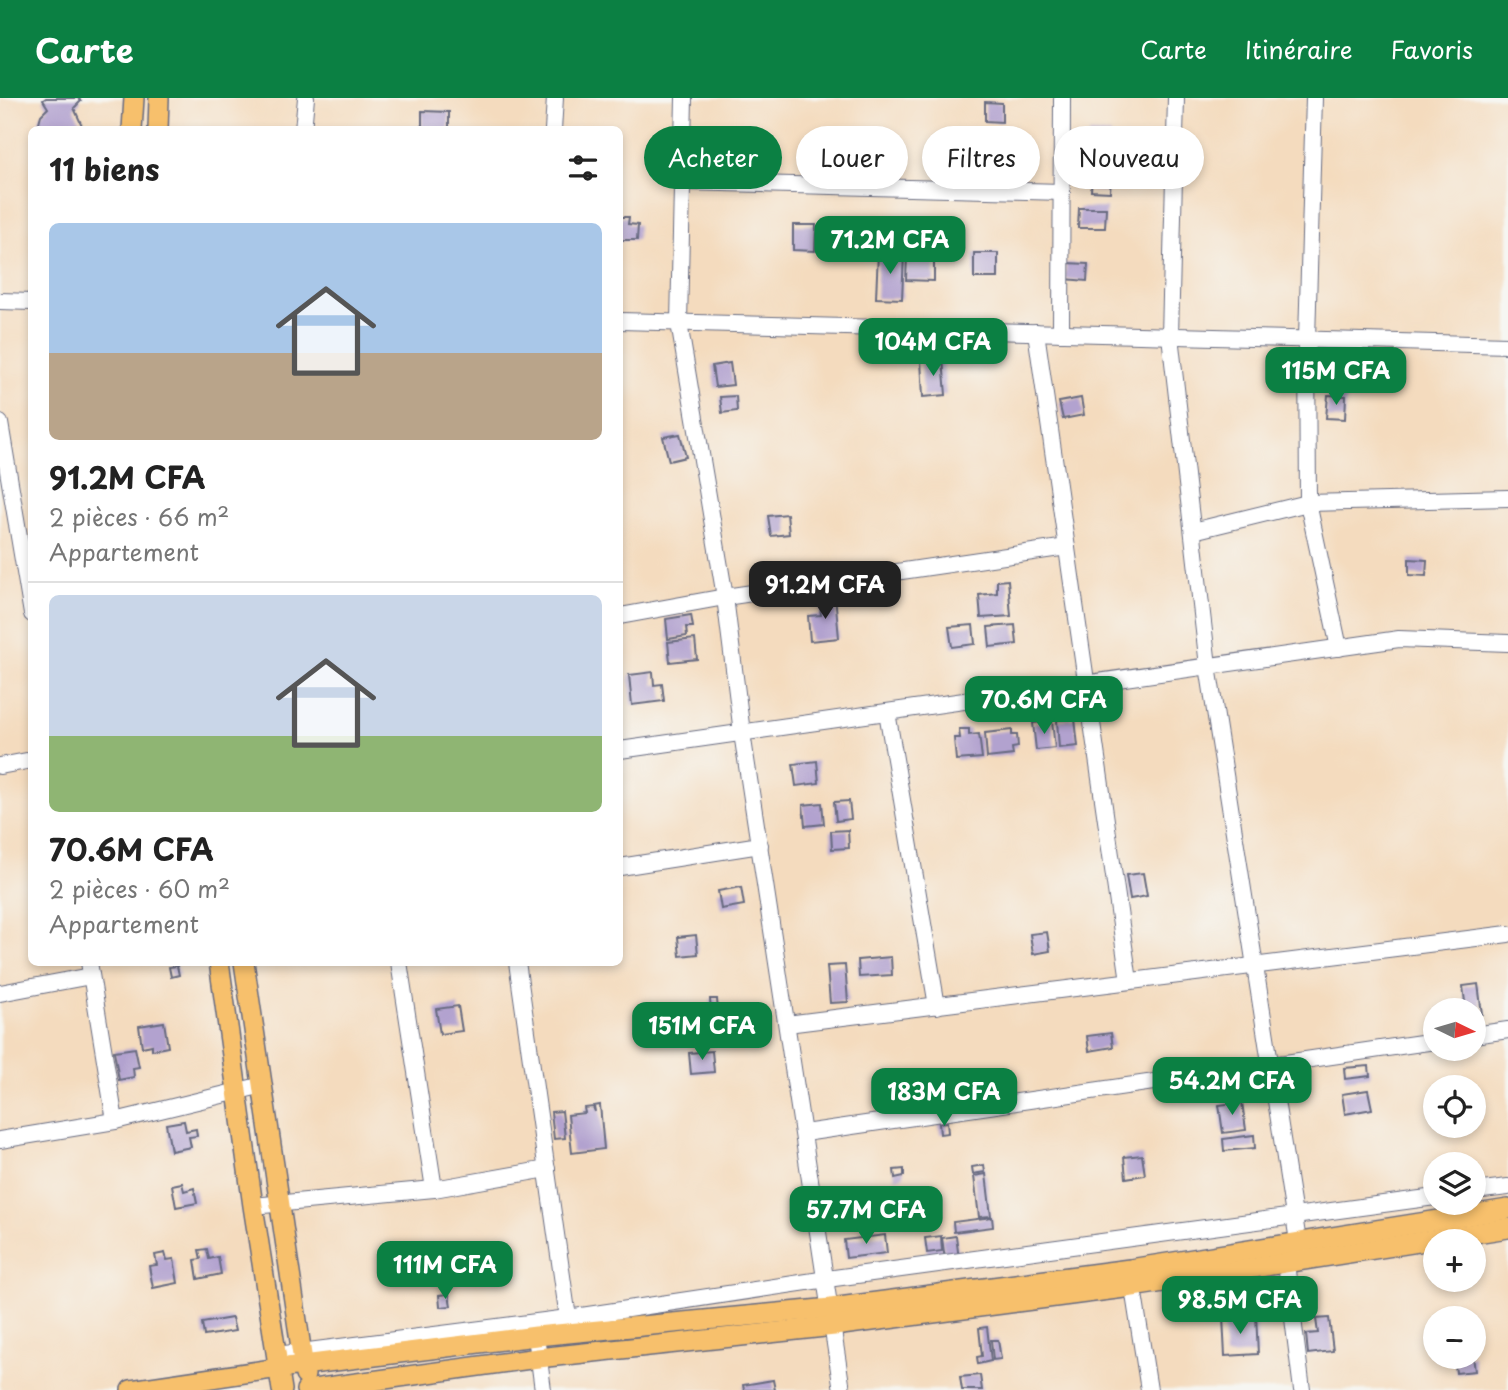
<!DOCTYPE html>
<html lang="fr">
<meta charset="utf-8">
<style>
:root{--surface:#fff;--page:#f2f2f2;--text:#222;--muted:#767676;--line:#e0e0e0;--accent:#0b8043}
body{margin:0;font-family:"Playpen Sans",sans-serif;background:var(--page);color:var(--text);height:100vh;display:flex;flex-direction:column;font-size:26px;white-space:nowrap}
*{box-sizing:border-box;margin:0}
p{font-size:23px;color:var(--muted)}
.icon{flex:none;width:38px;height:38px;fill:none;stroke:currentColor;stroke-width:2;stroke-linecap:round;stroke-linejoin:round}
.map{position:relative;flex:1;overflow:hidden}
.details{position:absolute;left:28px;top:28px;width:595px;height:840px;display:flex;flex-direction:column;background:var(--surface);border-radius:10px;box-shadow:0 4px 10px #0003}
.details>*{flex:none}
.guide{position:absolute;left:644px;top:28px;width:665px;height:63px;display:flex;gap:14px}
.needle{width:46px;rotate:95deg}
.fabs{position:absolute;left:1423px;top:900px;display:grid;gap:14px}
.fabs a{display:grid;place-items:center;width:63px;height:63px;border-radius:50%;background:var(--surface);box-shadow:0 4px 10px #0003;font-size:35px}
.price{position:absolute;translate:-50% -60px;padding:0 16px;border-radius:14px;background:var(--accent);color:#fff;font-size:23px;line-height:46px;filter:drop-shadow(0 2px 4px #0008)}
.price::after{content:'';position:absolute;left:50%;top:42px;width:21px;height:16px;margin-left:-10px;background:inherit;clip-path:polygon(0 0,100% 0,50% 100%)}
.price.current{background:#222;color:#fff}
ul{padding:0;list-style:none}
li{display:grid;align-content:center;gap:14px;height:371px;padding:0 21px}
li+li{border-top:2px solid var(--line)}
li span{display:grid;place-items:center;height:217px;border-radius:10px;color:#555}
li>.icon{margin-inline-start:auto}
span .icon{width:126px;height:126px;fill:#fffc;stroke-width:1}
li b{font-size:30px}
h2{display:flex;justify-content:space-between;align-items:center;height:84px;padding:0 21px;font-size:30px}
.tag{padding:0 24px;border-radius:32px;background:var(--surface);box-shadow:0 4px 10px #0003;font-size:24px;line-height:63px}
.tag.current{background:var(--accent);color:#fff}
header{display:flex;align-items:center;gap:42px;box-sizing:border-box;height:98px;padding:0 35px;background:var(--accent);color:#fff}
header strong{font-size:33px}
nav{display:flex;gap:38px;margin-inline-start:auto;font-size:24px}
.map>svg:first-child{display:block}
.building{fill:#b2a2cf}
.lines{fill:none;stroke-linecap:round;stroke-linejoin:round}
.minor-casing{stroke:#676b80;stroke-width:18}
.major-casing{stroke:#676b80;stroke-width:22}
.minor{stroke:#fff;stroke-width:16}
.major{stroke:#f7c06c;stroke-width:19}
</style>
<header>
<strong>Carte</strong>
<nav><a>Carte</a><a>Itinéraire</a><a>Favoris</a></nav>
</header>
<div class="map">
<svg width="1508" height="1292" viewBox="0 0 1508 1292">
<rect width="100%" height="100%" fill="#f6f6f2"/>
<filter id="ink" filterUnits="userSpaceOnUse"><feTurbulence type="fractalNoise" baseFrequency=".0143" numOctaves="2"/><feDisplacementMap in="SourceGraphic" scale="14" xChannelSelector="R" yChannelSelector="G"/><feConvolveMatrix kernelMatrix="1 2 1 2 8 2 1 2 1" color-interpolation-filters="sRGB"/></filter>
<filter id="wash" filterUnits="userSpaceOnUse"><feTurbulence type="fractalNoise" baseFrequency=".00686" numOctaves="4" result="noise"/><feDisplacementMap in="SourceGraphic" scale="28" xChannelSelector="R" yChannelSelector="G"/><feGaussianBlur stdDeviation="1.57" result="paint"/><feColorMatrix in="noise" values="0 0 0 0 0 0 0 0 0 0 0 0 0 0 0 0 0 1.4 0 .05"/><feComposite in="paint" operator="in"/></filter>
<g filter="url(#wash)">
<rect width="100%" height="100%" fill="#f4dbbe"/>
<g id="blocks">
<!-- building -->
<g class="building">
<polygon points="46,0 78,0 81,3 74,10 84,32 37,32 41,17 48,10 43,2"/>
<polygon points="985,4 1002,5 1002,24 985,23"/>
<polygon points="422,13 449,14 449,32 422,32"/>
<polygon points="1089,35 1111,36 1109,62 1081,60 1082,45 1089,45"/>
<rect x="725" y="47" width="8" height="18"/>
<polygon points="1068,61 1077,61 1076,78 1067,78"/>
<polygon points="1093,63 1112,64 1110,94 1091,93"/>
<polygon points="1079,110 1106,110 1105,130 1078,130"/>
<polygon points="620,119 629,119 628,126 638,127 637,142 620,142"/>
<polygon points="793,127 816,127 815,153 793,152"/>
<polygon points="878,154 904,156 902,201 876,200"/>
<rect x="974" y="155" width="24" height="25"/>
<polygon points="907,159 934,160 934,183 906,182"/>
<polygon points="1066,165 1088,166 1087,183 1065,181"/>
<polygon points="943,261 946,297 923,299 921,262"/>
<polygon points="730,265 733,287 715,289 712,268"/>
<polygon points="1328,297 1346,298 1345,321 1326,320"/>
<polygon points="736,298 737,313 722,315 720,299"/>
<polygon points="1081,300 1084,317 1063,321 1059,304"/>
<polygon points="680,336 686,359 669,363 663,339"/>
<polygon points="787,416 789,436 771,438 768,418"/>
<polygon points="1409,461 1427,462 1426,478 1409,477"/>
<polygon points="1008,482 1011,518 981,520 979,497 997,495 997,483"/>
<polygon points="835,497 839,540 810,543 808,518 821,517 819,499"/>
<polygon points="691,517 693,529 686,529 687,538 668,541 666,521"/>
<polygon points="973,527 975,546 952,549 949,529"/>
<polygon points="1015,527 1017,546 990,549 988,529"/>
<polygon points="695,541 697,561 670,564 668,544"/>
<polygon points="653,574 654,587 662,586 664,603 632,607 629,577"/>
<polygon points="1075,621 1078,648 1059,650 1057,622"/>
<polygon points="1052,623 1055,650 1036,652 1033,625"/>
<polygon points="959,631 969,631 969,637 979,636 982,660 956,662 954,640 960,640"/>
<polygon points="1012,632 1012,637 1017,637 1018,649 1012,650 1013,657 987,660 985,635"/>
<polygon points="817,663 819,685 796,688 793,666"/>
<polygon points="849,703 851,721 836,723 834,704"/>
<polygon points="822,705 824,726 805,728 803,707"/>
<polygon points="848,732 849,750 832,751 831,733"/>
<polygon points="1143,775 1147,798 1130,801 1126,777"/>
<polygon points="741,789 744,807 721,811 718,793"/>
<polygon points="1047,834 1050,853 1033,856 1030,836"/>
<polygon points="696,837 698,856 680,858 678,839"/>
<polygon points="891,859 892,877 859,879 858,862"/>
<polygon points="845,867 848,904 830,905 827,868"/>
<polygon points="177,868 179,877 171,879 169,869"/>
<polygon points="1478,886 1482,916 1474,917 1474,912 1466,912 1463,888"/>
<polygon points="710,901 717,901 718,914 711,915"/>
<polygon points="458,908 462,933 440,936 436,911"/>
<polygon points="737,911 741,938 719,942 716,924 726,922 724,913"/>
<polygon points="164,924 168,949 152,952 152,947 142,949 139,928"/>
<polygon points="1111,935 1113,949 1089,953 1087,938"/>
<polygon points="135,950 139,969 133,970 134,979 119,982 114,953"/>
<polygon points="712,953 714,974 691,976 689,955"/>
<polygon points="1369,968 1370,978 1345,981 1344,970"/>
<polygon points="1006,975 1007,993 991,994 990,976"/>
<polygon points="1368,992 1372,1011 1345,1016 1342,996"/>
<polygon points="1242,1004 1246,1032 1223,1035 1219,1007"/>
<polygon points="600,1007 604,1051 572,1055 568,1017 585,1015 584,1010 593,1009 595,1014 594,1008"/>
<polygon points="562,1013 565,1040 554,1041 551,1014"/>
<polygon points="184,1023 186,1033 196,1031 197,1038 189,1039 191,1049 171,1053 166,1026"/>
<polygon points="947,1024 948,1035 940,1036 939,1025"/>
<polygon points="1254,1037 1255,1050 1224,1053 1223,1041"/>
<polygon points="1142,1057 1145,1077 1126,1080 1124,1059"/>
<polygon points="984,1067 985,1074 973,1076 972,1069"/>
<polygon points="904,1071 904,1078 895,1080 894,1072"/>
<polygon points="986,1076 991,1118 979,1119 974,1078"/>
<polygon points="182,1085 184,1093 194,1090 197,1105 176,1109 172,1087"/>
<polygon points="851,1094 854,1117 835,1119 832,1096"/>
<polygon points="884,1094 886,1112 856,1116 854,1098"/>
<polygon points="992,1119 993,1129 954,1134 953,1124"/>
<polygon points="885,1137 887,1155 846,1160 844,1142"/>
<polygon points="941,1138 942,1153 927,1155 925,1140"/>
<polygon points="956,1138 959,1161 945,1162 942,1140"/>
<polygon points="466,1150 469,1171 447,1174 444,1152"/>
<polygon points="207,1151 209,1161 218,1159 221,1176 198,1181 195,1162 201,1161 199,1152"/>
<polygon points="165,1155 167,1162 174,1161 178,1185 153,1190 149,1168 157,1167 155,1157"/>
<polygon points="449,1196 451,1208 440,1209 439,1197"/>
<polygon points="1256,1217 1258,1256 1225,1258 1223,1219"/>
<polygon points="232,1220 235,1233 204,1238 202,1225"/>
<polygon points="1329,1220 1333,1253 1308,1256 1306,1236 1318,1235 1316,1221"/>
<polygon points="987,1229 991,1263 978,1266 977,1259 982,1258 979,1230"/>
<polygon points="991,1242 998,1242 1001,1261 993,1262"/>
<polygon points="1454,1258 1473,1258 1475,1273 1456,1275"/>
<polygon points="980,1277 982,1292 962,1292 960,1279"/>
<polygon points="773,1282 775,1292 744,1292 743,1287"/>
</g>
</g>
</g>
<g filter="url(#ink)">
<use href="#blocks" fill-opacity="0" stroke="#676b80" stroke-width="2"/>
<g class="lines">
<!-- minor casing -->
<g class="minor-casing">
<g id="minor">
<polyline points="684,0 679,225 725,499 742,635 842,1292"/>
<polyline points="1176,0 1170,238 1208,568 1300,1156"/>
<polyline points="1314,0 1307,241 1308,405 1339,550"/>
<polyline points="303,32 306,0"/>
<polyline points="553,32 555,0"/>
<polyline points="682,84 1062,94"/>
<polyline points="0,203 32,204"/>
<polyline points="620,223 1508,247"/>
<polyline points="1036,234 1129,883"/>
<polyline points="1061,235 1062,0"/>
<polyline points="0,325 32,516"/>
<polyline points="1193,433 1308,405 1508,400"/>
<polyline points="620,518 725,499 1067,449"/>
<polyline points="887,614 937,908"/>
<polyline points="620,652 1399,541 1508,545"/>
<polyline points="0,668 32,662"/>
<polyline points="620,769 760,747"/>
<polyline points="89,864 115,1023"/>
<polyline points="399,864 434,1091"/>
<polyline points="517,864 568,1220"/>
<polyline points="0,895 91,878"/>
<polyline points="787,926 1508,836"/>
<polyline points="1474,937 1508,932"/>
<polyline points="804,1035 1435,943"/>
<polyline points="0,1042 115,1023 263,987"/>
<polyline points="1474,1093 1508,1089"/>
<polyline points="253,1108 434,1091 547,1071"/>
<polyline points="1286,1165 1302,1292"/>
<polyline points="1131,1177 1149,1292"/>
<polyline points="536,1238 543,1292"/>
<polyline points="277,1257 568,1220 827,1181 1435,1099"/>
</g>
</g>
<!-- major casing -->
<g class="major-casing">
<g id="major">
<polyline points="132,32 134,0"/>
<polyline points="158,32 159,0"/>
<polyline points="219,864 253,1108 282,1292"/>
<polyline points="244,864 305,1277"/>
<polyline points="131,1292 279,1270 536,1238 831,1210 1130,1171 1508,1111"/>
<polyline points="306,1292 538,1260 834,1228 1132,1189 1508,1130"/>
</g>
</g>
<!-- minor -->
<use href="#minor" class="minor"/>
<!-- major -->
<use href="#major" class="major"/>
</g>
</g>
</svg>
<div class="fabs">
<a><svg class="needle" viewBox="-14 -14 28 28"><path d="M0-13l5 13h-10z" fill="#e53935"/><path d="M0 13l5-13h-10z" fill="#767676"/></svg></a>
<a><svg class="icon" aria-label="locate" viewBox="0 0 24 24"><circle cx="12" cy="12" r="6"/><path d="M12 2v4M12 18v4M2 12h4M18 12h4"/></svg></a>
<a><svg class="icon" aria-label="layers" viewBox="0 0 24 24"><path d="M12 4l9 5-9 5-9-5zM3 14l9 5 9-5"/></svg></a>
<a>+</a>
<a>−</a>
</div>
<b class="price" style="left:890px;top:178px">71.2M CFA</b>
<b class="price" style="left:933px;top:280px">104M CFA</b>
<b class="price" style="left:1336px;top:309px">115M CFA</b>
<b class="price current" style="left:825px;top:523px">91.2M CFA</b>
<b class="price" style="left:1044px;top:638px">70.6M CFA</b>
<b class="price" style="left:702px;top:964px">151M CFA</b>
<b class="price" style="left:1232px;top:1019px">54.2M CFA</b>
<b class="price" style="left:944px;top:1030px">183M CFA</b>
<b class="price" style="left:866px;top:1148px">57.7M CFA</b>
<b class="price" style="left:445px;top:1203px">111M CFA</b>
<b class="price" style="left:1240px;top:1238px">98.5M CFA</b>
<div class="guide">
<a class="tag current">Acheter</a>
<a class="tag">Louer</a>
<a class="tag">Filtres</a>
<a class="tag">Nouveau</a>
</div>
<section class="details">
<h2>11 biens<svg class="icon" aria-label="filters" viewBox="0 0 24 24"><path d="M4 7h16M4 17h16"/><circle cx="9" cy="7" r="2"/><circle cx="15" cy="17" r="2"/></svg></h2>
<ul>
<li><span style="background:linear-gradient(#a9c7e8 60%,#b9a48a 0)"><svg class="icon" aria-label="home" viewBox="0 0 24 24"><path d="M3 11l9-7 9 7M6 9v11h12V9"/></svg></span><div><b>91.2M CFA</b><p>2 pièces · 66 m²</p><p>Appartement</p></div></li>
<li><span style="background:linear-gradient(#c9d6e8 65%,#8fb573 0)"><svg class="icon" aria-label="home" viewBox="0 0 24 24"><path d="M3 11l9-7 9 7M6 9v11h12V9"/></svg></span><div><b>70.6M CFA</b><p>2 pièces · 60 m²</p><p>Appartement</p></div></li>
</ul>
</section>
</div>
